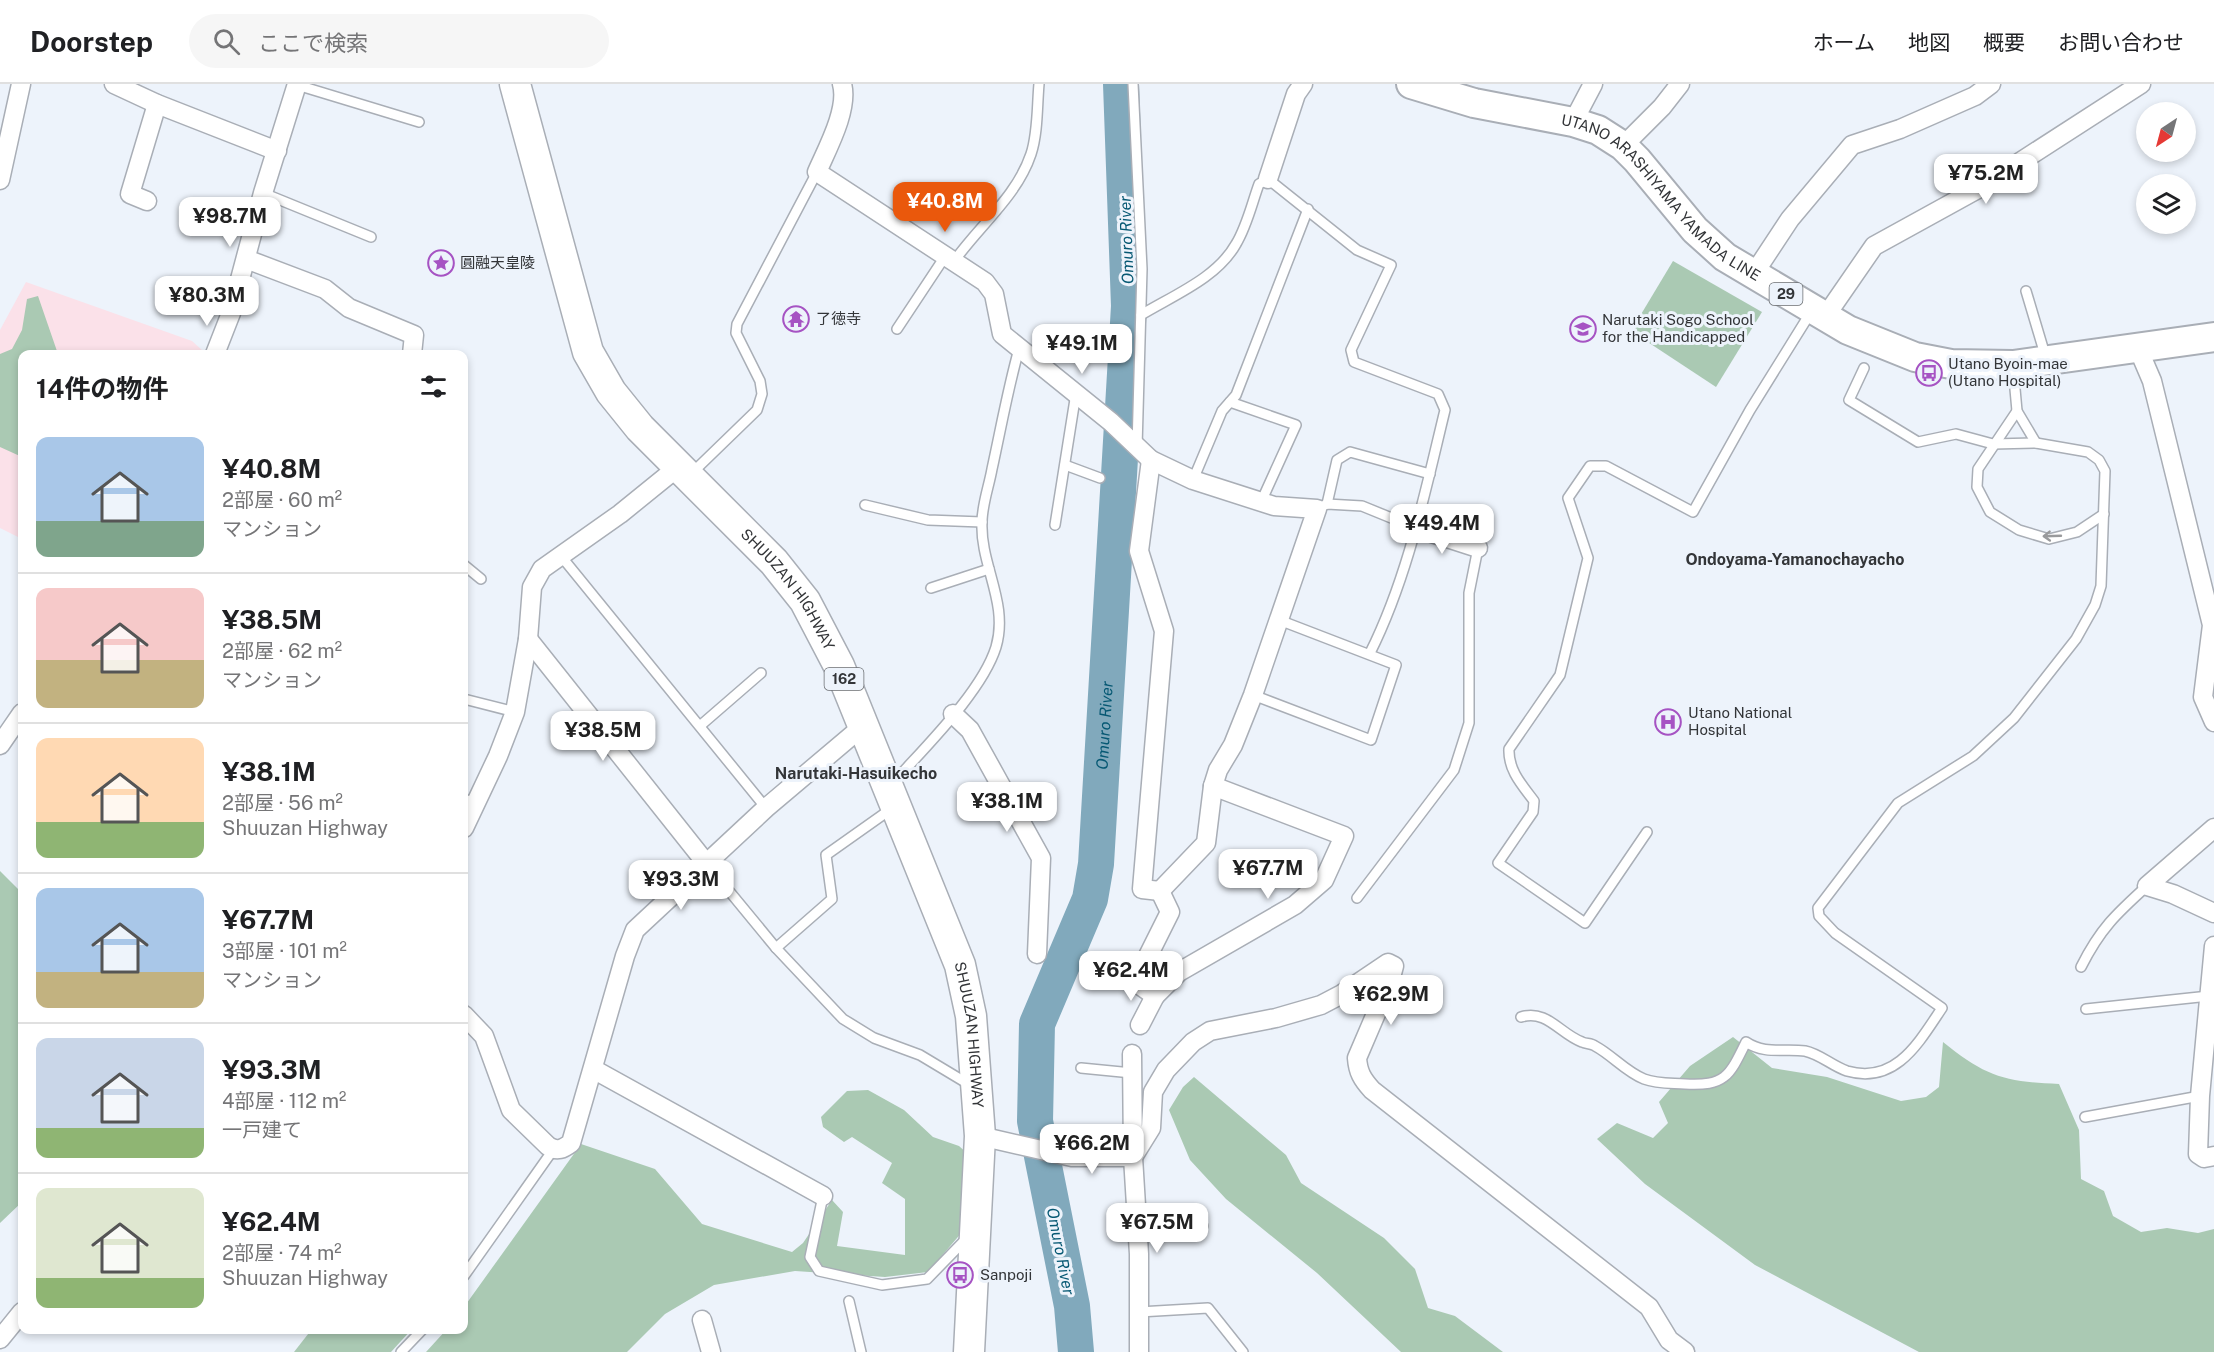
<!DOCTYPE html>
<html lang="ja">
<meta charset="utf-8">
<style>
:root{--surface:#fff;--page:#f6f6f6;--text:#202124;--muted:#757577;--line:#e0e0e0;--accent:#ea580c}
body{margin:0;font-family:"Public Sans","Noto Sans JP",sans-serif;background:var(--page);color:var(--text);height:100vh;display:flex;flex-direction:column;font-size:22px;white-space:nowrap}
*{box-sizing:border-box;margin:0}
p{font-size:20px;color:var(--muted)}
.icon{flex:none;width:33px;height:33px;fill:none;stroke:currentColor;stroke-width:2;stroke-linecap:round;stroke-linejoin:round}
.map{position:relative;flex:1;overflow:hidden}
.drawer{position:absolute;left:18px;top:266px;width:450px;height:984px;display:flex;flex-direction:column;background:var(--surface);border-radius:12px;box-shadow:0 3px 9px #0003}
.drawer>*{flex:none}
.needle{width:39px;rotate:216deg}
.controls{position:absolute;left:2136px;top:18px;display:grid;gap:12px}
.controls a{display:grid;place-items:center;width:60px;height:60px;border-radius:50%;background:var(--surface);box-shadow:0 3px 9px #0003;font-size:30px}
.price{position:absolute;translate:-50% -51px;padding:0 14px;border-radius:12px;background:#fff;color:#222;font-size:20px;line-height:39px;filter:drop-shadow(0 2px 3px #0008)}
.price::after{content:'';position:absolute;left:50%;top:36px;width:18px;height:14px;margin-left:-9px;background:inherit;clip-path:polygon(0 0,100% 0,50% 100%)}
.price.active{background:var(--accent);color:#fff}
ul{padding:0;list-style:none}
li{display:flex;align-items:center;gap:18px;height:150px;padding:0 18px}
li+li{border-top:2px solid var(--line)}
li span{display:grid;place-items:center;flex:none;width:168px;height:120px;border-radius:12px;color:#555}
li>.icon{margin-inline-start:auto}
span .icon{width:72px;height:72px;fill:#fffc;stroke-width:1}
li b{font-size:26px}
h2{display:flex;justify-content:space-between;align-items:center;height:72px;padding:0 18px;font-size:26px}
header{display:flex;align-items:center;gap:36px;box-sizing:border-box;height:84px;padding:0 30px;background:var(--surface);border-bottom:2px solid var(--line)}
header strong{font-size:28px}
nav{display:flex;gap:33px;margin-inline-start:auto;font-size:21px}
.search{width:420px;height:54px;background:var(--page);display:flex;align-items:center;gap:15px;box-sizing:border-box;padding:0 21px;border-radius:33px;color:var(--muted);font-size:22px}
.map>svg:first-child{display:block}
.education{fill:#fbe1e9}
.green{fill:#aac9b3}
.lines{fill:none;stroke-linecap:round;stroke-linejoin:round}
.river{stroke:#81a9bc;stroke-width:36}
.service-casing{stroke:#a9aeb6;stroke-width:12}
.minor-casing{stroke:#a9aeb6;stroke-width:21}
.primary-casing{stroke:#a9aeb6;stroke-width:32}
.trunk-casing{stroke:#a9aeb6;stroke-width:33}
.service{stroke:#fff;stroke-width:9}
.minor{stroke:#fff;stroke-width:18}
.primary{stroke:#fff;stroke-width:28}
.trunk{stroke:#fff;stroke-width:30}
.oneway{stroke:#999a9c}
.labels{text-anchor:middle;stroke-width:6;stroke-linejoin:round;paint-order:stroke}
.shield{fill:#edf3fb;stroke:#6b6e72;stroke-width:1.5}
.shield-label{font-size:14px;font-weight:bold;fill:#333538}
.street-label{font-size:15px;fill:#333538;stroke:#edf3fb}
.poi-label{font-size:15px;fill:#333538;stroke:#edf3fb;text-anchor:start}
.water-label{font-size:16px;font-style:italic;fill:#065873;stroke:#edf3fb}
.neighbourhood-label{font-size:16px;font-weight:bold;fill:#333538;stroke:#edf3fb}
</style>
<header>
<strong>Doorstep</strong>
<div class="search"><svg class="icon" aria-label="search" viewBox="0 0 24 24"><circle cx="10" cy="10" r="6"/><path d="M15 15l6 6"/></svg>ここで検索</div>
<nav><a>ホーム</a><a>地図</a><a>概要</a><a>お問い合わせ</a></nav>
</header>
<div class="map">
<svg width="2214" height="1268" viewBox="0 0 2214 1268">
<rect width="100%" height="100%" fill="#edf3fb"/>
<!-- education -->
<polygon class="education" points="26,198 192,257 204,268 203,270 22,270 22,455 0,444 0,246"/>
<!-- green -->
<g class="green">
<polygon points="1673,177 1762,228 1716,303 1631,247"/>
<polygon points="38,212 58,270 22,270 22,373 0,363 0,270 12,265 22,246 27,215"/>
<polygon points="0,787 22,809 22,1118 0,1139"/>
<path d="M1733 953 1772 984 1827 993 1901 1017 1926 1013 1939 1003 1943 958C1985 992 2004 998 2059 1000L2079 1046 2081 1095 2104 1107 2113 1132 2141 1148 2167 1144 2198 1149 2214 1145V1268H1919L1755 1181 1645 1100 1597 1055 1617 1039 1653 1054 1668 1039 1659 1018 1690 982Z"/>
<polygon points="1194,993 1286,1071 1301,1099 1384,1154 1415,1185 1428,1224 1455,1232 1503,1268 1401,1268 1317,1189 1226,1115 1190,1076 1169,1026 1183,1003"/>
<polygon points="868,1006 904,1026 933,1053 959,1062 968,1070 963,1147 928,1188 885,1193 795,1187 714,1201 665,1230 627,1268 426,1268 447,1245 464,1245 464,1223 581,1060 655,1085 702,1140 792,1168 803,1159 832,1116 843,1128 837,1162 905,1171 905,1115 882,1099 892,1079 852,1053 844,1058 823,1043 821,1033 847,1007"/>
<polygon points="312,1245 412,1245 391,1268 294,1268"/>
</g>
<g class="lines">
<!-- river -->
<path class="river" id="s1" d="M1076 1268 1072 1222 1035 1037 1037 940 1090 815 1096 780 1129 222 1121 0"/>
<!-- service casing -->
<g class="service-casing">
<g id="service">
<polyline points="1133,0 1142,185 1137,363"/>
<polyline points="297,1 419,38"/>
<polyline points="263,109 371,153"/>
<path d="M955 176C980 141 1017 112 1031 70 1038 49 1037 22 1039 0"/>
<polyline points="2026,207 2046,274"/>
<path d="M1141 231C1174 211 1217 194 1236 160 1247 142 1252 119 1259 100L1268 95 1357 166 1391 181 1351 266 1354 278 1438 310 1445 326C1425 408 1408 493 1370 569"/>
<polyline points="897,245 946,171"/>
<polyline points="2013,283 2017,327 2036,359"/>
<polyline points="1230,318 1296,341 1261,418"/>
<polyline points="2017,327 1978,385 1977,403 1990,428 2019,446 2049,455 2077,448 2104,430"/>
<polyline points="1065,381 1100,394"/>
<polyline points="692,389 757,326 762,310 760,297 736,249 737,240 817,88"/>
<polyline points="1193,396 1222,327 1236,311 1308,125"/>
<polyline points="1327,420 1337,376 1350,368 1430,390"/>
<polyline points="865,421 928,436 982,438"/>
<polyline points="1321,423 1327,420 1362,422 1416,444"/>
<polyline points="1055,441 1076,309"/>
<polyline points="561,472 766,724"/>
<polyline points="464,481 481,495"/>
<polyline points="931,504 989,485"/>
<polyline points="1253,611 1371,656 1396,581 1279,536"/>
<polyline points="464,615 515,628"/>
<polyline points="701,641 761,589"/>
<path d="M892 700C924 664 982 608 996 563 1009 519 980 481 982 438 982 421 989 402 992 385 1001 344 1008 304 1019 265"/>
<polyline points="464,716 476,717"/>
<path d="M1647 748 1585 839 1498 779 1533 728 1534 717C1522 701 1508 686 1509 665L1560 591 1588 474 1568 414 1590 382H1606L1693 428 1750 326 1811 228"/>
<polyline points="706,779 776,864 843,935 874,954 920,971 970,1001"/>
<polyline points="1357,814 1454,686 1469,639 1469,509 1478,464"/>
<polyline points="776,864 832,815 826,771 891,725"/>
<path d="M2081 883C2100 845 2116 830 2147 802"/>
<polyline points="2086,925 2209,912"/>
<path d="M1521 933C1547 925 1560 950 1582 958 1586 960 1591 959 1595 962 1612 971 1626 988 1644 995 1657 1000 1671 999 1685 1000 1725 1002 1729 993 1746 958 1765 971 1784 964 1805 967 1820 970 1832 982 1847 987 1896 1001 1919 958 1942 924L1835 849 1819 832 1818 824 1898 719 1973 672 2014 634 2076 555 2095 521 2101 502 2105 387 2099 376 2088 368 2036 359 1993 360 1956 350 1918 358 1849 316 1864 284"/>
<polyline points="1081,984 1132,989"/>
<polyline points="2085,1033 2200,1012"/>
<polyline points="823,1112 810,1173 819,1187 882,1201 927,1195 968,1153"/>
<polyline points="1139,1142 1203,1142"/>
<polyline points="464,1192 553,1066"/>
<polyline points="849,1217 861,1268"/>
<polyline points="1139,1228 1208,1224 1243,1268"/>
<polyline points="401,1268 423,1245"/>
</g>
</g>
<!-- minor casing -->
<g class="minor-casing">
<g id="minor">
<polyline points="114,0 157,20 277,67"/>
<path d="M842 0C849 25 827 65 817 88L985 198 994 210 1002 250 1111 338 1151 376 1193 396 1274 422 1317 425 1253 611 1233 661 1218 686 1213 702 1206 759 1160 807"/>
<polyline points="1573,38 1593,0"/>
<polyline points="1623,62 1662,23 1680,0"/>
<polyline points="1268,95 1296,10 1303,0"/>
<polyline points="0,96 21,0"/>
<polyline points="147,117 130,110 157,20"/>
<polyline points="246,175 325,205 349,224 414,251 412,270"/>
<polyline points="1753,191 1790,135 1852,61 1900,45 1975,12 1991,0"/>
<polyline points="1825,233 1874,162 1983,102 2141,0"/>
<polyline points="2137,262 2152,297 2212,541 2203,613 2214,638"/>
<polyline points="215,270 231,229 263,109 297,0"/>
<polyline points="1151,376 1139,467 1164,547 1142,805 1160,807"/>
<polyline points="1416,444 1478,464"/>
<polyline points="528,555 706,779"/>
<polyline points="953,630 970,646 1041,774 1037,870"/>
<polyline points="0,661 22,629"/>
<polyline points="464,744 498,672 515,628 528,555 532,503 542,485 620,430 678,383"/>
<polyline points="2214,744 2147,802 2173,810 2214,829"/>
<polyline points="1160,807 1170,828 1135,898 1155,912 1179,888 1295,821 1324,796 1344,752 1213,702"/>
<polyline points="2214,862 2200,1012 2198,1070 2204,1074 2214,1072"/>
<path d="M464 931 484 952 511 1026 548 1062C557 1068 563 1065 571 1059L625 872 635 846 766 724 863 642"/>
<polyline points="1140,941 1155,912"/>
<polyline points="1132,970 1133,1073 1139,1170 1139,1268"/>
<polyline points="593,985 823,1112"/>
<polyline points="980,1052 1072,1073 1133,1073"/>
<path d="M1133 1073 1151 1044 1153 1008 1166 986 1193 958 1210 947 1276 934 1321 921 1342 910 1388 879 1394 882 1390 897 1357 974C1358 988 1362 995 1372 1006L1649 1223 1669 1256 1685 1268"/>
<polyline points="702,1236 711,1268"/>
<polyline points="0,1255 22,1228"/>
</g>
</g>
<!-- primary casing -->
<g class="primary-casing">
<g id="primary">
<path id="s2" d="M1411 0 1474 19 1573 38 1598 46 1623 62 1637 76 1695 146 1725 173 1848 246 1915 273 1951 280 2013 281 2214 253"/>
</g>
</g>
<!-- trunk casing -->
<g class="trunk-casing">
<g id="trunk">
<path id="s3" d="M515 0 588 268 611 308 640 344 774 478 805 517 839 582 960 881 971 932 980 1052 969 1268"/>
</g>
</g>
<!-- service -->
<use href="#service" class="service"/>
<!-- minor -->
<use href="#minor" class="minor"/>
<!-- primary -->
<use href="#primary" class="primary"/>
<!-- trunk -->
<use href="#trunk" class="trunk"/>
</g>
<!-- one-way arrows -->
<defs><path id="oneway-shaft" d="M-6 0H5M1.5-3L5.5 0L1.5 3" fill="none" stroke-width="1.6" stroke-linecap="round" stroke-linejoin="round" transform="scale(1.5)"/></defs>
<use class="oneway" href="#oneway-shaft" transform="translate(2052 452) rotate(178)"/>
<!-- icons -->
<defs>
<g id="sight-ring" transform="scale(1.35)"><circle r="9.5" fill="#edf3fb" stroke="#a653c3" stroke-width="1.5"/><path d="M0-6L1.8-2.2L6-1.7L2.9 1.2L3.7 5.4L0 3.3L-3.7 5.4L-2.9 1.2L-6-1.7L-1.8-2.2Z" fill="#a653c3"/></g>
<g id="temple-ring" transform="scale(1.35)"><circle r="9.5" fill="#edf3fb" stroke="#a653c3" stroke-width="1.5"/><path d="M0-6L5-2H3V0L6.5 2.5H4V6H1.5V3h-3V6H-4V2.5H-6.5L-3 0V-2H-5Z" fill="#a653c3"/></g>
<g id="school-ring" transform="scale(1.35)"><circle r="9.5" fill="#edf3fb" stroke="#a653c3" stroke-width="1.5"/><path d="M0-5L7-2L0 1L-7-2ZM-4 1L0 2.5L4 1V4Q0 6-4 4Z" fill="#a653c3"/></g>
<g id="bus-ring" transform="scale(1.35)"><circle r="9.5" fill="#edf3fb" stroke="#a653c3" stroke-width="1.5"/><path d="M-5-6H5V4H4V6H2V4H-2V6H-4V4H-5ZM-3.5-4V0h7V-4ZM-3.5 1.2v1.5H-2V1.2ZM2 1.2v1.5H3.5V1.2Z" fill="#a653c3"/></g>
<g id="hospital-ring" transform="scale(1.35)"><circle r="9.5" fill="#edf3fb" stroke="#a653c3" stroke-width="1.5"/><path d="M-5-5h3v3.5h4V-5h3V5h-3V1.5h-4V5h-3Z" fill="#a653c3"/></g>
</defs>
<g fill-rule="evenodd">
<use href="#sight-ring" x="441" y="179"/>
<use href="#temple-ring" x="796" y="235"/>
<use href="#school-ring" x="1583" y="245"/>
<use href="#bus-ring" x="1929" y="289"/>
<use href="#hospital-ring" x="1668" y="638"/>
<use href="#bus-ring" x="960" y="1191"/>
</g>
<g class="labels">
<!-- shield labels -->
<g class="shield">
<rect x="1769.5" y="199" width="33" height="22" rx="4.5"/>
<rect x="824.5" y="584" width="39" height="22" rx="4.5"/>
</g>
<g class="shield-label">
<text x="1786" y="215">29</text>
<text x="844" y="600">162</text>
</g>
<!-- street labels -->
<g class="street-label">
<text dy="5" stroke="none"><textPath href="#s2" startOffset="284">UTANO ARASHIYAMA YAMADA LINE</textPath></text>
<text dy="5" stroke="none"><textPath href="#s3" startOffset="590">SHUUZAN HIGHWAY</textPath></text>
<text dy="5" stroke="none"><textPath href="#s3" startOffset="1076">SHUUZAN HIGHWAY</textPath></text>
</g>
<!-- poi labels -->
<g class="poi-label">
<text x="460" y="184">圓融天皇陵</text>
<text x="816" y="240">了徳寺</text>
<text x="1602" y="241">Narutaki Sogo School<tspan x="1602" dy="17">for the Handicapped</tspan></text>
<text x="1948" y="285">Utano Byoin-mae<tspan x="1948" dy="17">(Utano Hospital)</tspan></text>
<text x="1688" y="634">Utano National<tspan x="1688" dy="17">Hospital</tspan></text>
<text x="980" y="1196">Sanpoji</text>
</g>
<!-- water labels -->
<g class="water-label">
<text transform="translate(1126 156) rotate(-92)" y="6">Omuro River</text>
<text dy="6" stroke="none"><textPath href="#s1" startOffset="642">Omuro River</textPath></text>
<text transform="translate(1061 1167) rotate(79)" y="6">Omuro River</text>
</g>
<!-- neighbourhood labels -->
<g class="neighbourhood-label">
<text x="1795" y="481">Ondoyama-Yamanochayacho</text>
<text x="856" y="695">Narutaki-Hasuikecho</text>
</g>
</g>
</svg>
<div class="controls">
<a><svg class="needle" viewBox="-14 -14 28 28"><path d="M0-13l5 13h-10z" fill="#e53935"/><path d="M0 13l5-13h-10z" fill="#757577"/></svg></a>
<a><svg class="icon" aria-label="layers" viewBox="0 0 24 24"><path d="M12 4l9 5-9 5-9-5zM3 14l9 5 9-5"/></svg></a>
</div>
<b class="price" style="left:1986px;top:121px">¥75.2M</b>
<b class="price active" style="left:945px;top:149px">¥40.8M</b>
<b class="price" style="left:230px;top:164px">¥98.7M</b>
<b class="price" style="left:207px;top:243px">¥80.3M</b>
<b class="price" style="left:1082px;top:291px">¥49.1M</b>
<b class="price" style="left:1442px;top:471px">¥49.4M</b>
<b class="price" style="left:603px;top:678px">¥38.5M</b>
<b class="price" style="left:1007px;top:749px">¥38.1M</b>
<b class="price" style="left:1268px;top:816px">¥67.7M</b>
<b class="price" style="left:681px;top:827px">¥93.3M</b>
<b class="price" style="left:1131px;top:918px">¥62.4M</b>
<b class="price" style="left:1391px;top:942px">¥62.9M</b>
<b class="price" style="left:1092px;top:1091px">¥66.2M</b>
<b class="price" style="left:1157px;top:1170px">¥67.5M</b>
<section class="drawer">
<h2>14件の物件<svg class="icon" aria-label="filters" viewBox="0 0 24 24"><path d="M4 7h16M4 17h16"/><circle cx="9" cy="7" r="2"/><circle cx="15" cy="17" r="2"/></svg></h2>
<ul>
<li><span style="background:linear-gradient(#a9c7e8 70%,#7fa58c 0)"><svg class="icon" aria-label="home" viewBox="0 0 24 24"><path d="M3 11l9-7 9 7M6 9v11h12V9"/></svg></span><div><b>¥40.8M</b><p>2部屋 · 60 m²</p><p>マンション</p></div></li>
<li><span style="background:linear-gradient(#f6c9c9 60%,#c2b280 0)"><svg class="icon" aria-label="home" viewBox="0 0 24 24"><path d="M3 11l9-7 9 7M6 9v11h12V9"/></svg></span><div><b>¥38.5M</b><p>2部屋 · 62 m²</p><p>マンション</p></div></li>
<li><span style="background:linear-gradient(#ffd9b3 70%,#8fb573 0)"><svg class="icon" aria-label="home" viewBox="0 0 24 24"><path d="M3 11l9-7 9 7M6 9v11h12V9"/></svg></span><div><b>¥38.1M</b><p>2部屋 · 56 m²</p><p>Shuuzan Highway</p></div></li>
<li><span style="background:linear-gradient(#a9c7e8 70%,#c2b280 0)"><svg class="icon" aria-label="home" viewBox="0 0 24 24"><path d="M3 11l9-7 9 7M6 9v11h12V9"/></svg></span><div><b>¥67.7M</b><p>3部屋 · 101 m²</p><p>マンション</p></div></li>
<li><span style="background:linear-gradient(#c9d6e8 75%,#8fb573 0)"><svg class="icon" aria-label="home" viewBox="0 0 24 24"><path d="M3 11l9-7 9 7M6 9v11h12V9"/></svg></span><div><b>¥93.3M</b><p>4部屋 · 112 m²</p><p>一戸建て</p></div></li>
<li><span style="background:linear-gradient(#dfe7d0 75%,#8fb573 0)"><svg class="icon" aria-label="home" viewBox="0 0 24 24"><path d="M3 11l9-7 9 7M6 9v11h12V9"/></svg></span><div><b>¥62.4M</b><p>2部屋 · 74 m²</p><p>Shuuzan Highway</p></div></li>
</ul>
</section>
</div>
